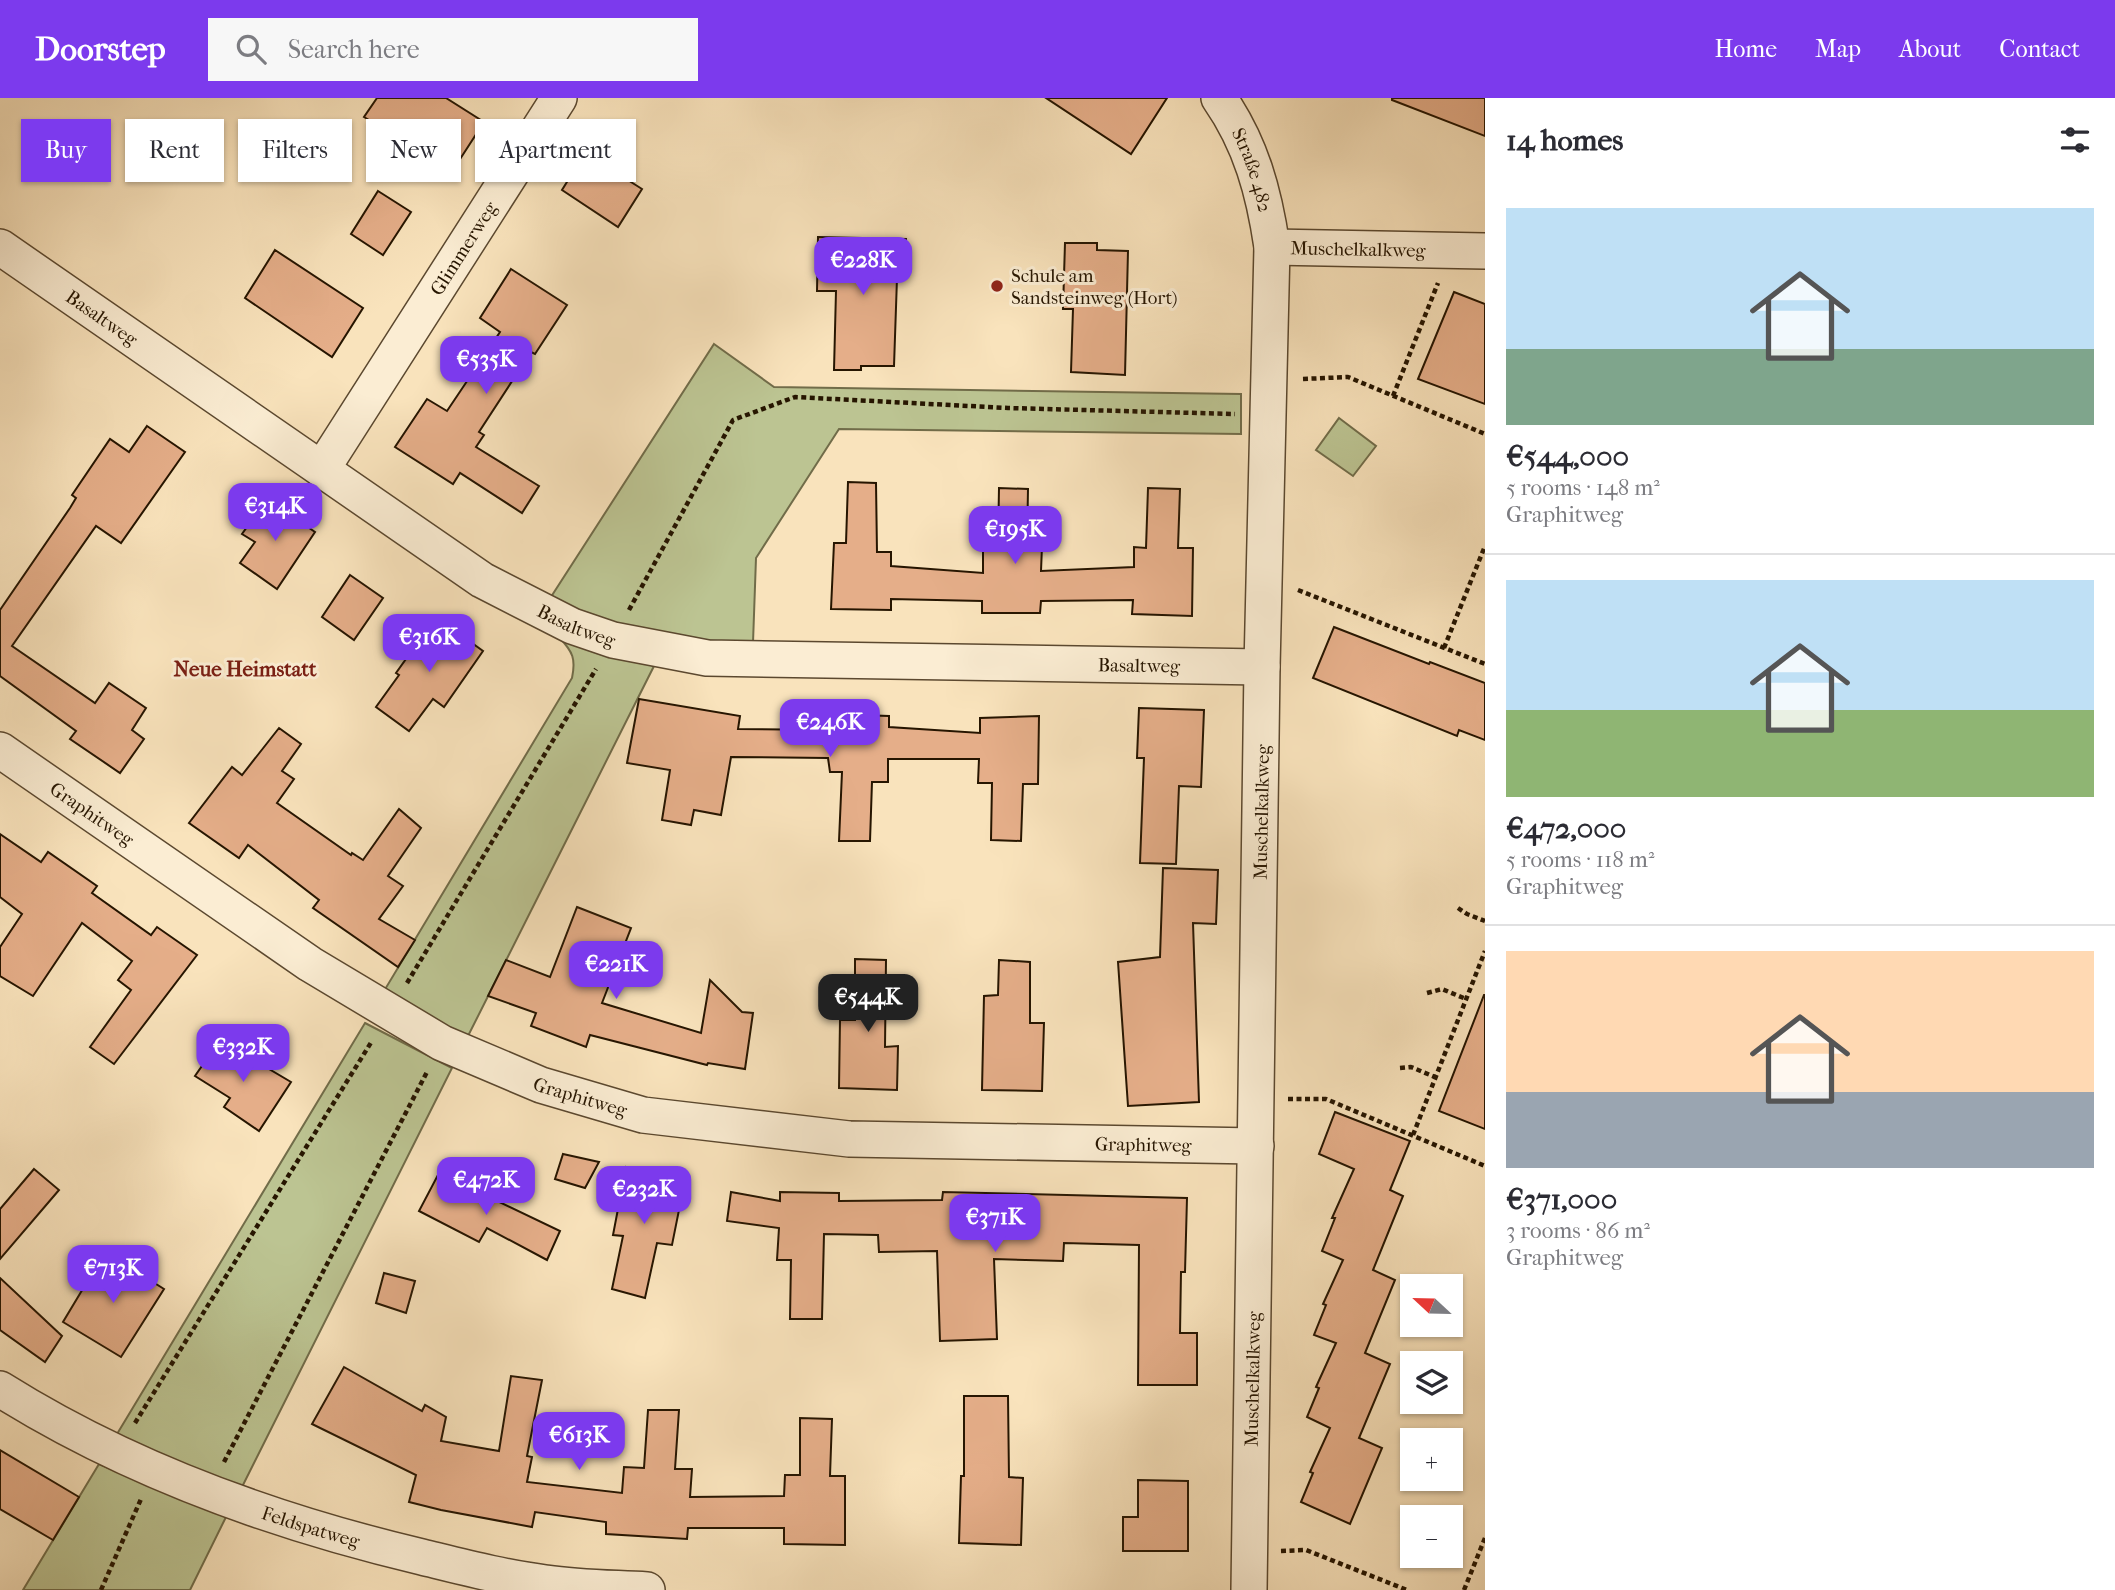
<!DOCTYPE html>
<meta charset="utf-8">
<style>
:root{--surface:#fff;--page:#f7f7f7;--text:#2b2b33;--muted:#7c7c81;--line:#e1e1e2;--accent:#7c3aed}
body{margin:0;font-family:"IM FELL French Canon",serif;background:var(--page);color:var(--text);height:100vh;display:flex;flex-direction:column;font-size:26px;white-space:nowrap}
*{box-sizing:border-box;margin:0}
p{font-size:23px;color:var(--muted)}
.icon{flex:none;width:38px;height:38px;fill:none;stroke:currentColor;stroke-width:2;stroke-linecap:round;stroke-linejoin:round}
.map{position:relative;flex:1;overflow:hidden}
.drawer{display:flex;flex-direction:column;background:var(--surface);width:630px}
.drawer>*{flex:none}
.hud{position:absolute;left:21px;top:21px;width:665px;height:63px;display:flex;gap:14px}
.needle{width:46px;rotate:292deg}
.tools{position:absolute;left:1400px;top:1176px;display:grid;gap:14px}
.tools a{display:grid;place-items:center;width:63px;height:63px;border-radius:0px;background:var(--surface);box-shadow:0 2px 5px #0004;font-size:35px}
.price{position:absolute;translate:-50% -60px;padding:0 16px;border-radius:14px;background:var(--accent);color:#fff;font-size:23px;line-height:46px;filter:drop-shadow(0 2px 4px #0008)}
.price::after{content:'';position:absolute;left:50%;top:42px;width:21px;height:16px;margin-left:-10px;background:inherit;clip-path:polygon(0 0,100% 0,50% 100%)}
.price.current{background:#222;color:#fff}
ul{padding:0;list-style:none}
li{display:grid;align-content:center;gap:14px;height:371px;padding:0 21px}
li+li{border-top:2px solid var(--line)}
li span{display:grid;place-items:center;height:217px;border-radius:0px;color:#555}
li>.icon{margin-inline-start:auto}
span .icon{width:126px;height:126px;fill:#fffc;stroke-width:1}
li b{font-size:30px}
h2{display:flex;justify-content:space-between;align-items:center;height:84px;padding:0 21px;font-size:30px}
.tag{padding:0 24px;border-radius:0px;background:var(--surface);box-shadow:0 2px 5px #0004;font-size:24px;line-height:63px}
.tag.current{background:var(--accent);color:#fff}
header{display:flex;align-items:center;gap:42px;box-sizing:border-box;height:98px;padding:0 35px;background:var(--accent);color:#fff}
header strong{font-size:33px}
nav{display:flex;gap:38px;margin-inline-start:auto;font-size:24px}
.search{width:490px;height:63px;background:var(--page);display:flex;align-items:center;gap:18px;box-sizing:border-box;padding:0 24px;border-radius:0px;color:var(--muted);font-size:26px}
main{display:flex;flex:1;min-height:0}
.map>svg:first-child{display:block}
.green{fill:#bcc492;stroke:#716c49;stroke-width:2}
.building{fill:#e5ae89;stroke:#261500;stroke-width:2}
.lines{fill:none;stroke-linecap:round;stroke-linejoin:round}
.minor-casing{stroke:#5b482f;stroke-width:38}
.path{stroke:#261500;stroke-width:4.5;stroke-dasharray:5 3.5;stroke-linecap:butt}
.minor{stroke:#fbedd3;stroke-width:35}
.poi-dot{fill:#8f2418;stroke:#fbedd3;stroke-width:2.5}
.labels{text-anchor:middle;stroke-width:6;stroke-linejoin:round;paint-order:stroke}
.street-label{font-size:19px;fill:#261500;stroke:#fbedd3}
.poi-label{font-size:19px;fill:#261500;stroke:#fbedd3;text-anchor:start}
.neighbourhood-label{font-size:21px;font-weight:bold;fill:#7a1f14;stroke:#fbedd3}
</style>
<header>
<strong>Doorstep</strong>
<div class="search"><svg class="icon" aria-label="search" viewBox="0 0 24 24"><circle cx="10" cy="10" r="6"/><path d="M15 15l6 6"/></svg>Search here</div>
<nav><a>Home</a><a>Map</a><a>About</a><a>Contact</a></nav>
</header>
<main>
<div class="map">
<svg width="1485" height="1492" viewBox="0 0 1485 1492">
<rect width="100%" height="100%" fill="#f9e3bc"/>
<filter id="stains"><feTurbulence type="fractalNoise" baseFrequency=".00286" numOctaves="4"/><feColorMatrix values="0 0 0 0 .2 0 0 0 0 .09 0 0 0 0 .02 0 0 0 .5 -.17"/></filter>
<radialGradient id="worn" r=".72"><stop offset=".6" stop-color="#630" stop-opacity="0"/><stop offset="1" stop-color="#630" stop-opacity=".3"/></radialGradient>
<!-- green -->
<g class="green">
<path d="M714 246 774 289 1241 296V336L839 331 756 460 753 545C720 543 686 542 654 535 619 527 583 515 549 502Z"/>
<polygon points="1339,320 1376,348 1353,378 1316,352"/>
<path d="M559 539 654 568 466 942 381 898 572 580C576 561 573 554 559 539Z"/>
<polygon points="365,925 452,970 240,1393 114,1341"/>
<polygon points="99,1366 226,1419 190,1492 23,1492"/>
</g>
<!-- building -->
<g class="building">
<polygon points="377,0 446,0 484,24 453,72 364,19"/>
<polygon points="1046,0 1167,0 1131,56"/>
<polygon points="1392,0 1485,0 1485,38 1392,2"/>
<polygon points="593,42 629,64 620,77 642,91 618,129 562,92"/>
<polygon points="378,93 411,114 383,157 351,136"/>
<polygon points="818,139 906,141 906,180 897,180 894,268 861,268 861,272 834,272 836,193 817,193"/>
<polygon points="1065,145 1097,145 1097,152 1128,153 1125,277 1071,274 1073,211 1063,211"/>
<polygon points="275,152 363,210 332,259 245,200"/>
<polygon points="511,171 567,207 535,256 531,254 479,334 484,337 476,349 539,388 522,415 460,375 453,386 395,349 427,301 447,313 500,234 480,220"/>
<polygon points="1454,194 1485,206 1485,306 1418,281"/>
<polygon points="147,328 185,354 121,445 96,428 12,548 95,605 109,585 146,610 132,632 144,641 120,675 70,641 76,633 0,578 0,512 70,410 76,400 72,397 110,341 129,354"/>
<polygon points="848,384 876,385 877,454 891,454 891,468 983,475 983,447 998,448 999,390 1028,391 1027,448 1042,448 1041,473 1134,469 1134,449 1146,450 1148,390 1180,391 1178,450 1193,450 1192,518 1132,516 1133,502 1041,503 1040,515 982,515 982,503 891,501 891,512 831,511 834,445 846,445"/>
<polygon points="267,401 315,434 277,491 240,465 255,444 242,436"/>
<polygon points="350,477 383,500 354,542 322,519"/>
<polygon points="436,519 483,553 444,609 433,601 409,633 376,609 399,577 396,575"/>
<polygon points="1334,529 1429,566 1430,564 1485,585 1485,642 1459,632 1457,638 1313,580"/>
<polygon points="639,601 740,618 738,631 829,632 829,616 889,618 889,629 980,635 980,620 1039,618 1038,686 1023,686 1021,743 991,742 992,685 978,685 979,661 888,661 888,684 872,684 870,743 839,743 842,674 830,674 828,660 731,659 721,717 694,712 691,727 662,722 670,672 627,665"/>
<polygon points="1139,610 1204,612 1201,689 1179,688 1176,766 1140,765 1144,660 1137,660"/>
<polygon points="279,630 301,646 282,673 294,681 277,705 351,757 352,755 363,762 399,711 421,730 388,778 403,788 379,821 415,842 398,869 313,810 319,802 248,747 239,760 189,725 232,669 242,677"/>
<polygon points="0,736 41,764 48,754 97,788 92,795 151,837 157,829 197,857 114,966 90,949 131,892 118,882 132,863 82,825 33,898 0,878 0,849 22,816 0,799"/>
<polygon points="1163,770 1218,772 1216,826 1193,825 1199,1004 1128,1008 1118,864 1160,859"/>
<polygon points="577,809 631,830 602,905 701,935 710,882 742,914 753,915 745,971 708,965 707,967 590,937 586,949 531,928 536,915 488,898 506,862 550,879"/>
<polygon points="855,861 886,862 885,949 898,948 897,992 839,990 840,922 855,922"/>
<polygon points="999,862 1030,864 1030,925 1044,925 1042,993 982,992 984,898 998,897"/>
<polygon points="1484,897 1485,897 1485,1031 1439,1013"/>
<polygon points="220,942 291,984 259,1033 224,1009 230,1000 195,978"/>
<polygon points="1335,1014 1410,1043 1390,1092 1403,1098 1373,1172 1395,1182 1365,1255 1390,1266 1359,1340 1382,1350 1350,1426 1301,1404 1313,1375 1310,1374 1330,1330 1307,1319 1319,1290 1316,1289 1336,1245 1314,1237 1326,1207 1323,1206 1343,1162 1322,1153 1335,1120 1332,1120 1354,1071 1319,1056"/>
<polygon points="563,1056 599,1064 585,1090 555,1081"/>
<polygon points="626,1069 685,1082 672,1147 657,1145 645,1200 612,1191 623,1138 613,1137"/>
<polygon points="34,1071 59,1092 0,1161 0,1111"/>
<polygon points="439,1075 560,1133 547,1162 487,1130 479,1144 419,1113"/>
<polygon points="731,1094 780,1103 780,1094 839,1095 839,1103 942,1102 943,1094 1187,1100 1185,1174 1181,1174 1180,1235 1197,1235 1197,1287 1138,1287 1139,1147 1064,1145 1063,1163 994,1161 997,1241 940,1243 937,1153 879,1154 878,1137 824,1136 822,1221 790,1221 791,1162 777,1162 779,1130 727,1123"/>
<polygon points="105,1154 164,1191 121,1259 63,1224"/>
<polygon points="384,1175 415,1183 406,1215 376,1205"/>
<polygon points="0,1180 62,1238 45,1264 0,1232"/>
<polygon points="344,1269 422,1313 425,1307 446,1319 441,1343 499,1353 511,1278 542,1282 527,1358 532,1359 527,1384 622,1395 624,1369 644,1370 648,1312 679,1312 675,1371 692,1371 690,1399 784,1398 785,1377 800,1377 800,1320 832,1321 830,1378 845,1378 845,1447 784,1446 784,1430 688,1430 687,1441 606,1436 606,1424 535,1414 532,1429 441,1412 409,1404 416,1377 312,1326"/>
<polygon points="964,1298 1008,1298 1009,1379 1023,1380 1021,1447 959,1445 961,1378 964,1378"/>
<polygon points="0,1352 79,1399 53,1442 0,1411"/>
<polygon points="1138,1382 1188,1383 1188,1453 1123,1453 1123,1419 1138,1419"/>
</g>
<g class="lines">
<!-- minor casing -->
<g class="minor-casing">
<g id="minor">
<path id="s1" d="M1219 0C1251 46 1264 94 1272 149L1262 569 1249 1492"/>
<path id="s2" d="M0 149 482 482 572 528 613 542 707 560 1262 569"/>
<path id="s3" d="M1272 149 1485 153"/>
<path id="s4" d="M322 371 559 0"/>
<path id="s5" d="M0 652 310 866 442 945 541 987 643 1017 849 1041 1256 1048"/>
<path id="s6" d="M0 1291C129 1372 274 1424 422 1459 463 1469 505 1480 546 1485 579 1490 614 1490 647 1492"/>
</g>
</g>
<!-- path -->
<g class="path">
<polyline points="1303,281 1348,279 1485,336"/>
<polyline points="1393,298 1438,185"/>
<polyline points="1298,492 1485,566"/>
<polyline points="629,512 733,322 795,299 1008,310 1235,316"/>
<polyline points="1444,550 1485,448"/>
<polyline points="1458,810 1467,816 1485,823"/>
<polyline points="407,885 596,571"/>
<polyline points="1427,895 1442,891 1466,901"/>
<polyline points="1400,970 1411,969 1435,979"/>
<polyline points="1288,1001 1326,1001 1485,1068"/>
<polyline points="1413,1037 1485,853"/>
<polyline points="135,1325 372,943"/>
<polyline points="224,1364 427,974"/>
<polyline points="1281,1453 1306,1452 1407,1492"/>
<polyline points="101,1492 141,1401"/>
<polyline points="1464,1492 1485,1440"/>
</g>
<!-- minor -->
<use href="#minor" class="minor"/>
</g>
<!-- markers -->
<circle class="poi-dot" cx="997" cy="188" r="7"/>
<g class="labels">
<!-- street labels -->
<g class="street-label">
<text dy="7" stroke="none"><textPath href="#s1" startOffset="80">Straße 482</textPath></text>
<text dy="7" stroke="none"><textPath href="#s4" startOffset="262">Glimmerweg</textPath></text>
<text dy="7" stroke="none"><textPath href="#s3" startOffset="86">Muschelkalkweg</textPath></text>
<text dy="7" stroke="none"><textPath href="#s2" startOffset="124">Basaltweg</textPath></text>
<text dy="7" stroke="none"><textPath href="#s2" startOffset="691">Basaltweg</textPath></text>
<text dy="7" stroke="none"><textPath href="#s2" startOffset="1258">Basaltweg</textPath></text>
<text transform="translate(1261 714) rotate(-89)" y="7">Muschelkalkweg</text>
<text dy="7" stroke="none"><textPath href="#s5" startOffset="112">Graphitweg</textPath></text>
<text dy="7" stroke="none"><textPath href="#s5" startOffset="679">Graphitweg</textPath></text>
<text dy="7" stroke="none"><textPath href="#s5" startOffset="1246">Graphitweg</textPath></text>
<text transform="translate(1252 1281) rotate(-89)" y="7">Muschelkalkweg</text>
<text dy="7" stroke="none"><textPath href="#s6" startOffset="341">Feldspatweg</textPath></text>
</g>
<!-- poi labels -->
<g class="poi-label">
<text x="1011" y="184">Schule am<tspan x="1011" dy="22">Sandsteinweg (Hort)</tspan></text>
</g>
<!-- neighbourhood labels -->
<g class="neighbourhood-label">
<text x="245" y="578">Neue Heimstatt</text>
</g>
</g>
<rect width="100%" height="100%" filter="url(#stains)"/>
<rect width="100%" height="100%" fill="url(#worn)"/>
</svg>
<div class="tools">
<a><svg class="needle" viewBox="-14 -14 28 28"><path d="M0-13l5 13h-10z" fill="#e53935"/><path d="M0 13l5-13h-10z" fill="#7c7c81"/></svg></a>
<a><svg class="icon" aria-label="layers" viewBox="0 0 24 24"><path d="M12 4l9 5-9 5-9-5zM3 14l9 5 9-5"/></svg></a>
<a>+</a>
<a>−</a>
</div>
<b class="price" style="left:863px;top:199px">€228K</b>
<b class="price" style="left:486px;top:298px">€535K</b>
<b class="price" style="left:275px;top:445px">€314K</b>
<b class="price" style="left:1015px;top:468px">€195K</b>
<b class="price" style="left:429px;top:576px">€316K</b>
<b class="price" style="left:830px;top:661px">€246K</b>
<b class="price" style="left:616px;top:903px">€221K</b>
<b class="price current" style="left:868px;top:936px">€544K</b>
<b class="price" style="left:243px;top:986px">€332K</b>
<b class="price" style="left:486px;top:1119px">€472K</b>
<b class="price" style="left:644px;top:1128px">€232K</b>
<b class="price" style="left:995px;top:1156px">€371K</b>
<b class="price" style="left:113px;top:1207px">€713K</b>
<b class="price" style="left:579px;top:1374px">€613K</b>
<div class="hud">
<a class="tag current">Buy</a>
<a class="tag">Rent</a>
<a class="tag">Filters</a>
<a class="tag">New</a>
<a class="tag">Apartment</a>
</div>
</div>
<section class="drawer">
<h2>14 homes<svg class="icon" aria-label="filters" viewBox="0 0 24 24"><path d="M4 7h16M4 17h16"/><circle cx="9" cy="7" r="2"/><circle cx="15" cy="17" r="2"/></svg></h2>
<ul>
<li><span style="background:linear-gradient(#bfe0f5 65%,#7fa58c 0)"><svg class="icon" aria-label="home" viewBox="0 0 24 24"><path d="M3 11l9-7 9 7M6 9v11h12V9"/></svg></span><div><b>€544,000</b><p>5 rooms · 148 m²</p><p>Graphitweg</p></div></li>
<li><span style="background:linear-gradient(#bfe0f5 60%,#8fb573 0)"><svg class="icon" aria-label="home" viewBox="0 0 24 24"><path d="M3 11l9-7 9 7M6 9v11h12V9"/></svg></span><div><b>€472,000</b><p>5 rooms · 118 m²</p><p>Graphitweg</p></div></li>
<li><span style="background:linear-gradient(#ffd9b3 65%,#9aa5b1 0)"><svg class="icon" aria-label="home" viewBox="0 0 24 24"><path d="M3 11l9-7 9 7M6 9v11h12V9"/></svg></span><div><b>€371,000</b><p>3 rooms · 86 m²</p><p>Graphitweg</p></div></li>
</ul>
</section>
</main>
